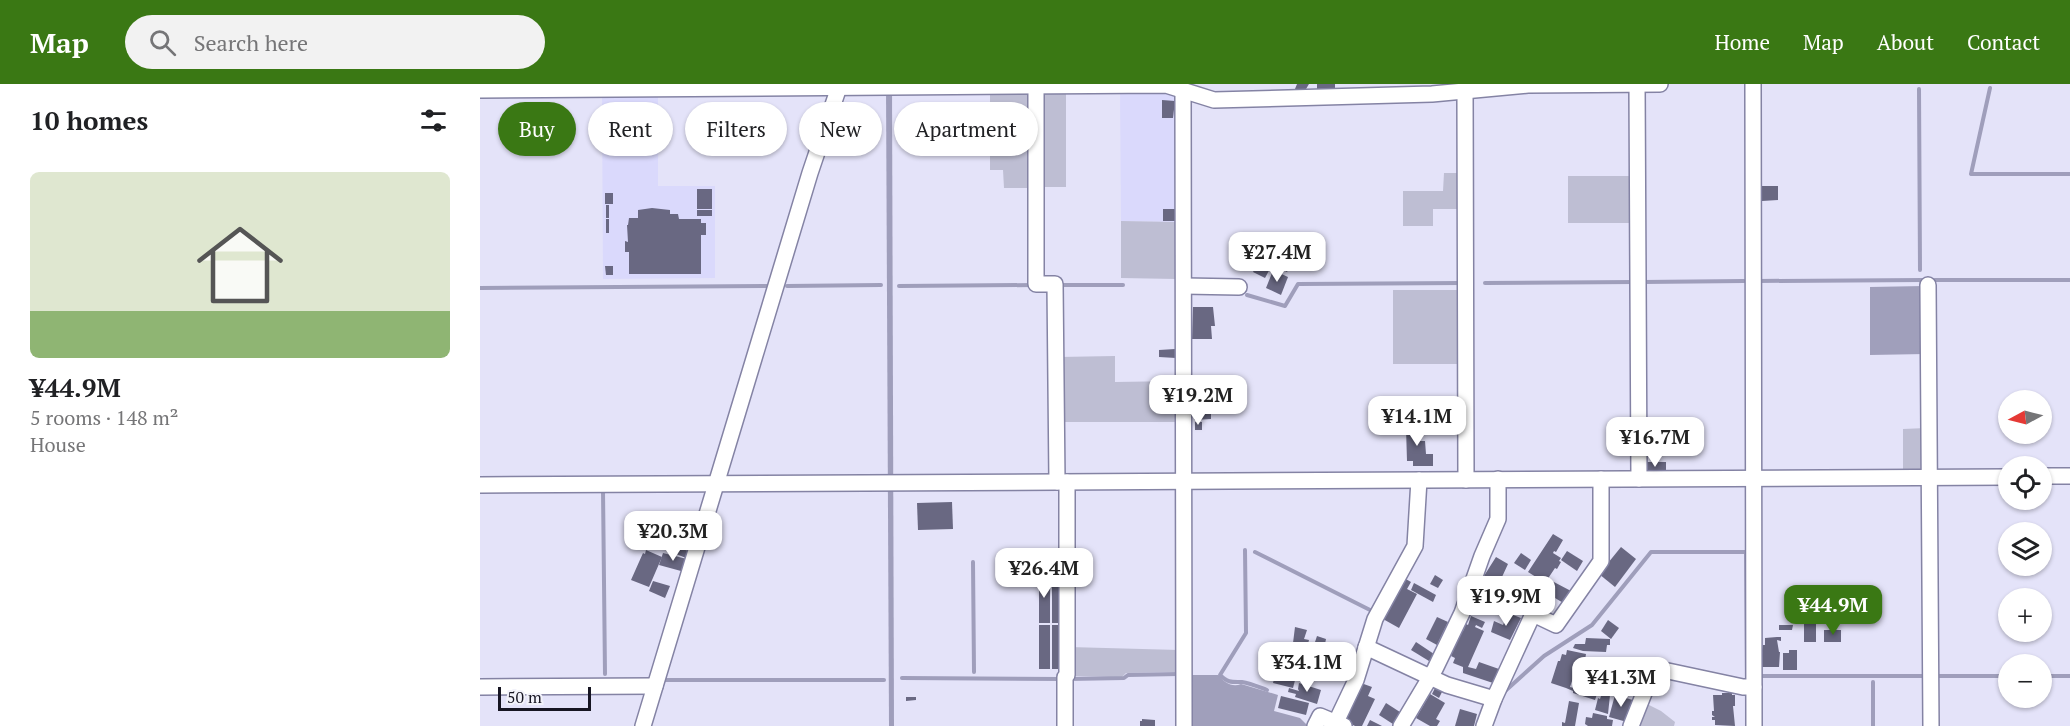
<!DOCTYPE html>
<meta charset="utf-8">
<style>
:root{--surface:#fff;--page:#f2f2f2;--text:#202124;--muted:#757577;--accent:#3a7814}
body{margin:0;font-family:"PT Serif",serif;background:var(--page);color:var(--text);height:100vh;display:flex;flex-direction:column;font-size:22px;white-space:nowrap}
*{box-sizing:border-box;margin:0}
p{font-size:20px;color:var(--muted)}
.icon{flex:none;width:33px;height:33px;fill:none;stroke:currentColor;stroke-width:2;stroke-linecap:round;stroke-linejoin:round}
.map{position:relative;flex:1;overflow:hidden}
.drawer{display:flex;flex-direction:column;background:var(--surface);width:480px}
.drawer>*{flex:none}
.banner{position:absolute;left:18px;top:18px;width:570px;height:54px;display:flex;gap:12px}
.needle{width:39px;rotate:263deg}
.fabs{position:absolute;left:1518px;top:306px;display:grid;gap:12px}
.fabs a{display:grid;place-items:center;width:54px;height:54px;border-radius:50%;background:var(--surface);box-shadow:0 2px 4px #0004;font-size:30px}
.scale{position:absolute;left:18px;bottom:15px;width:93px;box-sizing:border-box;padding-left:6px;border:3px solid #161522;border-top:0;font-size:16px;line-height:21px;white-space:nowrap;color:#161522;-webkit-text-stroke:4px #f2f2fa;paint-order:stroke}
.price{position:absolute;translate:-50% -51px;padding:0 14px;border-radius:12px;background:#fff;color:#222;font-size:20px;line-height:39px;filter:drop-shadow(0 2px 3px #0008)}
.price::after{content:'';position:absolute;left:50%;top:36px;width:18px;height:14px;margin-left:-9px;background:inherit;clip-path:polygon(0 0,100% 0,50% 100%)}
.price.active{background:var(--accent);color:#fff}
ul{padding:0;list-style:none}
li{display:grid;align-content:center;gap:12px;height:318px;padding:0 30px}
li span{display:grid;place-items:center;height:186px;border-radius:9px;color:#555}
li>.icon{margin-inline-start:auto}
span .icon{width:108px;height:108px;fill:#fffc;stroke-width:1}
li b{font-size:26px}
h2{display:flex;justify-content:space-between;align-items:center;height:72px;padding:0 30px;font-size:26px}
.pill{padding:0 21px;border-radius:27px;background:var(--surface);box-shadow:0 2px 4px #0004;font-size:21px;line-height:54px}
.pill.active{background:var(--accent);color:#fff}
header{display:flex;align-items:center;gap:36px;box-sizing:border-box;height:84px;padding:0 30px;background:var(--accent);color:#fff}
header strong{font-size:28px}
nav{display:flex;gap:33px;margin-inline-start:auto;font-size:21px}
.search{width:420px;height:54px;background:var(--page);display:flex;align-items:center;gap:15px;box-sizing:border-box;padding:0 21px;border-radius:33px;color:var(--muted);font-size:22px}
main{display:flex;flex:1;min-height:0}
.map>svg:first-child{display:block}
.built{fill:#dad9fc}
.green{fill:#bebed3}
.forest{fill:#a09fbb}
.water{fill:#9f9ebb}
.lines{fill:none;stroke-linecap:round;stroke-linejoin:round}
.stream{stroke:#9f9ebb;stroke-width:4}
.building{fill:#696882}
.street-casing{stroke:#8483a4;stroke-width:18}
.street{stroke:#fff;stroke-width:15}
</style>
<header>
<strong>Map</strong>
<div class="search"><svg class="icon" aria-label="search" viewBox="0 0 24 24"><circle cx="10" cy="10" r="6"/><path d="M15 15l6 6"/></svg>Search here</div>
<nav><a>Home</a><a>Map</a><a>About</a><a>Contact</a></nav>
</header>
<main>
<section class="drawer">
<h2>10 homes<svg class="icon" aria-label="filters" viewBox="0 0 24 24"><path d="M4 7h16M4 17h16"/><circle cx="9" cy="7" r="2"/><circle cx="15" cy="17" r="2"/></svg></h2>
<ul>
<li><span style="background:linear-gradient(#dfe7d0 75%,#8fb573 0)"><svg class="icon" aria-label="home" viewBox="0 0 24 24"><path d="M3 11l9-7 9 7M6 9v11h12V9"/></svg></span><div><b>¥44.9M</b><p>5 rooms · 148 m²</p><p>House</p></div></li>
</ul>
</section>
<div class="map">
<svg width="1590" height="642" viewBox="0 0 1590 642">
<rect width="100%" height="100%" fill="#e4e3f9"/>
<!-- built -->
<g class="built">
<polygon points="640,7 687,7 696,14 697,138 641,137"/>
<polygon points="122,12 178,12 178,102 235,102 235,194 123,195"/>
</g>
<!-- green -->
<g class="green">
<polygon points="550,8 553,104 524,104 523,86 510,86 510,9"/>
<polygon points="561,8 586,8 586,103 559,103"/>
<polygon points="964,89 982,89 982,125 953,125 953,142 923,142 923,107 963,107"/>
<polygon points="1088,92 1155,92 1156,139 1088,139"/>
<polygon points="641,137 697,138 696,195 641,194"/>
<rect x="913" y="206" width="70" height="74"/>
<polygon points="635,272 635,298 697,297 698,338 579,338 579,273"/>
<polygon points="1446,344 1447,387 1423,389 1423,345"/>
<polygon points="589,563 699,566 699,588 646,589 642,593 589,592"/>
<polygon points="1163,618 1181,627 1195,638 1194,642 1154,642"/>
</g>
<!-- forest -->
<g class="forest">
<polygon points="1444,202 1445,270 1390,271 1390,203"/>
<path d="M710 591H738C744 598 752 604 761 600L798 611 794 627 820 634 828 642H710Z"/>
</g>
<!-- water -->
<polygon class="water" points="406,0 412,0 414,642 409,642"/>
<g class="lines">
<!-- stream -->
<g class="stream">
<polyline points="1510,4 1491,90 1590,90"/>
<polyline points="1439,5 1440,186"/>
<polyline points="1455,196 1590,196"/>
<polyline points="1278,197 1443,196"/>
<polyline points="1163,198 1264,197"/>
<polyline points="1005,199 1154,198"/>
<polyline points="579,201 643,201"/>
<polyline points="307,202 401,201"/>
<polyline points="419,202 553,201"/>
<polyline points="0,204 288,202"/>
<polyline points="767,211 805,222 818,200 982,199"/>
<polyline points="123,406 125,590"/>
<path d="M765 466 766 549 740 591C748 599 752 598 762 598 770 599 779 603 787 606"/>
<polyline points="775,468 892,527 893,530"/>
<polyline points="493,478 494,588"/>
<polyline points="1281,592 1444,592"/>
<polyline points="1456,592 1528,592"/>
<polyline points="1562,592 1590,592"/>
<polyline points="422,594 581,595"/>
<polyline points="589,595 644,594 648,591 698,590"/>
<polyline points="184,596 404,596"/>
<polyline points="1393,598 1393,642"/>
<polyline points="1023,609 1064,572 1112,541 1171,468 1266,468 1267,595"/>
</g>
</g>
<!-- building -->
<g class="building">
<polygon points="817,0 829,0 826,5 815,5"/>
<polygon points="837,0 855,0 855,4 837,5"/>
<polygon points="682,16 695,17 693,34 682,34"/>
<polygon points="1281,102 1298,102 1298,116 1282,117"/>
<rect x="217" y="105" width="15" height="20"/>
<rect x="125" y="109" width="8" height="11"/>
<rect x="126" y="121" width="3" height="13"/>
<polygon points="172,124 190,126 190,130 198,130 199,135 221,135 221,139 226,139 226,151 221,151 221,190 149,190 149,168 145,168 145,157 148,158 147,141 148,141 149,134 158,134 158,126"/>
<rect x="683" y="125" width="13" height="12"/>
<rect x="217" y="126" width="15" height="6"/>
<rect x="126" y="135" width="3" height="14"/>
<polygon points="786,165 812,178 807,188 792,181 785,194 773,188 778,178 781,180"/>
<polygon points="125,182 133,182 133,191 126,191"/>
<polygon points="795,187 808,193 801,211 786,204 792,189"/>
<polygon points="713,223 733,223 735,242 731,242 732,255 712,255"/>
<polygon points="695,265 696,274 679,273 679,266"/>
<polygon points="724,310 724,312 731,312 731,335 714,336 713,311"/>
<polygon points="928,334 937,334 938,357 945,357 946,370 953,370 953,382 933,382 933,377 927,377 926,344 928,344"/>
<rect x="918" y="335" width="8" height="9"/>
<rect x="715" y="338" width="7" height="8"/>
<rect x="1164" y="378" width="22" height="11"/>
<polygon points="472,418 473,445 438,446 437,419"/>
<polygon points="1073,450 1083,456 1076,468 1074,467 1073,469 1081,474 1079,477 1081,478 1077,485 1075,484 1065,499 1069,501 1072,497 1091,507 1085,520 1065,508 1057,502 1060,498 1055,495 1056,493 1048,488"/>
<polygon points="1141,463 1156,475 1135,503 1119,490"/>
<polygon points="198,464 209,467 206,474 196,470"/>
<polygon points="166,466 182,473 169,503 151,496 163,469 165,470"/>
<polygon points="1087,467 1103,477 1097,487 1081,476"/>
<polygon points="183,469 207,475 203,485 201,487 179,481"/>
<polygon points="1041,469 1051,476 1045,486 1034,479"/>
<polygon points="1016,473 1028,480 1022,493 1021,492 1014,503 1002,495"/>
<rect x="559" y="490" width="11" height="49"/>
<rect x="572" y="490" width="11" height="49"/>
<polygon points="955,491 963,496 958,504 950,500"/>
<polygon points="924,494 931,498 927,505 937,510 919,544 903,535"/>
<polygon points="173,497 190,502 185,514 169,507"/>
<polygon points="1044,497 1053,502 1049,509 1040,505"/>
<polygon points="934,499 956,511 953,518 931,506"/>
<polygon points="1051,509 1070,518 1064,530 1046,520"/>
<polygon points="1028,529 1041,534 1030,556 1011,548 1014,537 1023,541"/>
<polygon points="991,532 1005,538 1002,544 996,541 995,543 1004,547 988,583 996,585 999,578 1019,585 1013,599 983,589 983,583 973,579 975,574 971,572 981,546 983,547 986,540 988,541"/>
<polygon points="957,533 968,538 957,561 946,555"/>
<polygon points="1128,536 1139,544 1131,555 1121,547"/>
<rect x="1324" y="540" width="12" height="18"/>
<rect x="559" y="541" width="11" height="44"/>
<rect x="572" y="541" width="11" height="44"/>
<polygon points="1299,541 1313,541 1312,546 1299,546"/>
<polygon points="815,543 827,546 824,555 829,556 827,564 813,559"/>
<rect x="1344" y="546" width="17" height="12"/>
<polygon points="837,552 846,555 845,560 857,563 855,571 846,568 845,571 832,567"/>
<polygon points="1297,553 1301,553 1301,557 1297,556 1299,568 1300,568 1299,583 1282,583 1282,566 1283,561 1285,561 1285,554"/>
<polygon points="1106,554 1130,555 1130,561 1127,561 1126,568 1103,567 1093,564 1095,560 1105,560"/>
<polygon points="803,558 823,564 822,570 825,571 823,579 820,577 813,604 793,599"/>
<polygon points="936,558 954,570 949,577 931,566"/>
<polygon points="1087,566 1106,570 1105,576 1099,574 1097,580 1101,581 1098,589 1095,588 1090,603 1094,604 1096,599 1099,600 1100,595 1120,601 1115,616 1093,609 1093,607 1086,604 1071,599 1078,577 1080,577 1082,570 1086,571"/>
<polygon points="1309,566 1317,566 1317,586 1303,586 1303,569 1309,569"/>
<polygon points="866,576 878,580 873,593 861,589"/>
<polygon points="1124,583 1135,586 1133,596 1121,594"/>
<polygon points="819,599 841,606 837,620 815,613 816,610 808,608 809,604 819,607 818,605"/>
<polygon points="881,599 892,603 888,612 895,615 882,642 875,642 861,635"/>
<polygon points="956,602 963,606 959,614 952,610"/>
<polygon points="1122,609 1130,611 1128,630 1115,626 1118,614 1120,615"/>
<polygon points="1242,609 1252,609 1252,611 1255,611 1255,622 1253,622 1255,642 1235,641 1235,636 1232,636 1232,633 1235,633 1232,631 1232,627 1234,627 1233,611 1242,611"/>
<polygon points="950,610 965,619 956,635 960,637 957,642 950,642 936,634"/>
<polygon points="1135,611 1153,616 1147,638 1129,633"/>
<polygon points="801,612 829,619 826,631 798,624"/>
<polygon points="426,613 436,613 436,616 426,617"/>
<polygon points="1089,617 1099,619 1095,642 1082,642 1082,638 1085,639"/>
<polygon points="906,619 923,630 916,642 899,631"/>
<polygon points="980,625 997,630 994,642 975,642"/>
<polygon points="1113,629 1127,632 1127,635 1133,636 1132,642 1108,642 1105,640 1106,633 1112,634"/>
<polygon points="662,635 675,636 675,642 660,642 660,637 662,637"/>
<polygon points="890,636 902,642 887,642"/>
</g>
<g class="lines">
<!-- street casing -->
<g class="street-casing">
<g id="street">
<polyline points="1157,0 1159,395"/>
<polyline points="1273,0 1274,642"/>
<polyline points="556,3 556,200 575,200 577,398"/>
<polyline points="0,6 686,1 734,16 952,10 1048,1 1180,0"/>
<polyline points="703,6 704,642"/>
<polyline points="985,7 986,396"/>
<polyline points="1448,201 1451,642"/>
<polyline points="704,202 759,203"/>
<polyline points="1562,392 1590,392"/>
<polyline points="0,401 1528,393"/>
<polyline points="886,563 967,601 1014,615"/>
<polyline points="0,603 175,602"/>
<polyline points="856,638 876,596 895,535 935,462 939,396"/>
<polyline points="163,642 330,89 360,0"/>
<polyline points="585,642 585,593 587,591 587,398"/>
<polyline points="835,642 840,632 864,642"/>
<polyline points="921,642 955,585 982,529 1002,472 1018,435 1018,395"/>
<polyline points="1004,642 1014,615 1053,530 1076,541 1121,477 1121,395"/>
<polyline points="1151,642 1174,584 1263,603 1274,603"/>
</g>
</g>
<!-- street -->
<use href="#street" class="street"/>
</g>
</svg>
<div class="fabs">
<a><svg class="needle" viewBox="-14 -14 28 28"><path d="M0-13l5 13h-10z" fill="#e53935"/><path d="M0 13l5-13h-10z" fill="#757577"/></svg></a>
<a><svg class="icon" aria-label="locate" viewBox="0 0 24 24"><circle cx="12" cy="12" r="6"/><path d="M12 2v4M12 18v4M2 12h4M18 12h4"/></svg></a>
<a><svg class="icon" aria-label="layers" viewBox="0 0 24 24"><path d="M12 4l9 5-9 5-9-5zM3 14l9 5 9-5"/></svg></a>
<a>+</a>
<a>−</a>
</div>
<div class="scale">50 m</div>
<b class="price" style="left:797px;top:199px">¥27.4M</b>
<b class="price" style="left:718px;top:342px">¥19.2M</b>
<b class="price" style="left:937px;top:363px">¥14.1M</b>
<b class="price" style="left:1175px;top:384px">¥16.7M</b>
<b class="price" style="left:193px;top:478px">¥20.3M</b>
<b class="price" style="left:564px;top:515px">¥26.4M</b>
<b class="price" style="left:1026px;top:543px">¥19.9M</b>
<b class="price active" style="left:1353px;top:552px">¥44.9M</b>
<b class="price" style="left:827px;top:609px">¥34.1M</b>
<b class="price" style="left:1141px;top:624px">¥41.3M</b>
<div class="banner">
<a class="pill active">Buy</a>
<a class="pill">Rent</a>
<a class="pill">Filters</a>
<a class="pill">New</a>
<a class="pill">Apartment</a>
</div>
</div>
</main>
